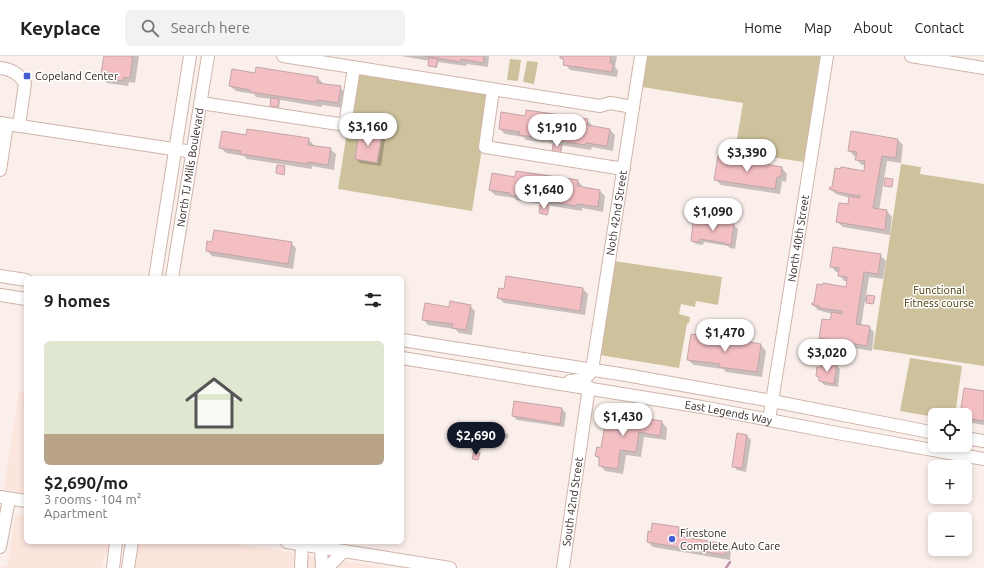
<!DOCTYPE html>
<meta charset="utf-8">
<style>
:root{--surface:#fff;--page:#f2f2f2;--text:#222;--muted:#767676;--line:#e0e0e0;--accent:#111827}
body{margin:0;font-family:Ubuntu,sans-serif;background:var(--page);color:var(--text);height:100vh;display:flex;flex-direction:column;font-size:15px;white-space:nowrap}
*{box-sizing:border-box;margin:0}
p{font-size:13px;color:var(--muted)}
.icon{flex:none;width:22px;height:22px;fill:none;stroke:currentColor;stroke-width:2;stroke-linecap:round;stroke-linejoin:round}
.map{position:relative;flex:1;overflow:hidden}
.side{position:absolute;left:24px;top:220px;width:380px;height:268px;display:flex;flex-direction:column;background:var(--surface);border-radius:6px;box-shadow:0 2px 6px #0003}
.side>*{flex:none}
.buttons{position:absolute;left:928px;top:352px;display:grid;gap:8px}
.buttons a{display:grid;place-items:center;width:44px;height:44px;border-radius:6px;background:var(--surface);box-shadow:0 2px 6px #0003;font-size:20px}
.price{position:absolute;translate:-50% -34px;padding:0 9px;border-radius:14px;background:#fff;color:#222;font-size:13px;line-height:26px;filter:drop-shadow(0 1px 2px #0008)}
.price::after{content:'';position:absolute;left:50%;top:24px;width:12px;height:9px;margin-left:-6px;background:inherit;clip-path:polygon(0 0,100% 0,50% 100%)}
.price.selected{background:var(--accent);color:#fff}
ul{padding:0;list-style:none}
li{display:grid;align-content:center;gap:8px;height:212px;padding:0 20px}
li+li{border-top:1px solid var(--line)}
li span{display:grid;place-items:center;height:124px;border-radius:6px;color:#555}
li>.icon{margin-inline-start:auto}
span .icon{width:72px;height:72px;fill:#fffc;stroke-width:1}
li b{font-size:17px}
h2{display:flex;justify-content:space-between;align-items:center;height:48px;padding:0 20px;font-size:17px}
header{display:flex;align-items:center;gap:24px;box-sizing:border-box;height:56px;padding:0 20px;background:var(--surface);border-bottom:1px solid var(--line)}
header strong{font-size:19px}
nav{display:flex;gap:22px;margin-inline-start:auto;font-size:14px}
.search{width:280px;height:36px;background:var(--page);display:flex;align-items:center;gap:10px;box-sizing:border-box;padding:0 14px;border-radius:6px;color:var(--muted);font-size:15px}
.map>svg:first-child{display:block}
.built{fill:#fce5dd}
.green{fill:#cec29c}
.shadow{fill:#0003}
.lines{fill:none;stroke-linecap:round;stroke-linejoin:round}
.stream{stroke:#bd91a6;stroke-width:2.5}
.building{fill:#f3bfc3;stroke:#c3a5a7}
.minor-casing{stroke:#d0b4aa;stroke-width:14}
.minor{stroke:#fff;stroke-width:12}
.poi-dot{fill:#465ed2;stroke:#fff;stroke-width:1.5}
.labels{text-anchor:middle;stroke-width:3;stroke-linejoin:round;paint-order:stroke}
.poi-label{font-size:11px;fill:#322723;stroke:#fff;text-anchor:start}
.street-label{font-size:11px;fill:#322723;stroke:#fff}
.park-label{font-size:11px;fill:#453600;stroke:#fff}
</style>
<header>
<strong>Keyplace</strong>
<div class="search"><svg class="icon" aria-label="search" viewBox="0 0 24 24"><circle cx="10" cy="10" r="6"/><path d="M15 15l6 6"/></svg>Search here</div>
<nav><a>Home</a><a>Map</a><a>About</a><a>Contact</a></nav>
</header>
<div class="map">
<svg width="984" height="512" viewBox="0 0 984 512">
<rect width="100%" height="100%" fill="#fbefeb"/>
<!-- built -->
<g class="built">
<polygon points="19,335 26,336 26,437 4,434"/>
<polygon points="18,459 26,459 26,486 110,486 110,493 104,502 102,512 0,512 2,510 7,510 15,462"/>
<polygon points="139,486 224,486 389,512 135,512"/>
</g>
<!-- green -->
<g class="green">
<polygon points="647,0 820,0 804,106 737,96 736,89 743,47 642,31"/>
<polygon points="510,3 521,4 518,25 507,24"/>
<polygon points="527,5 538,6 534,28 523,26"/>
<polygon points="365,16 485,36 488,41 489,48 472,155 338,133 355,25 360,19"/>
<polygon points="901,108 921,111 920,118 984,128 984,310 873,293"/>
<polygon points="614,205 722,221 718,249 696,245 695,251 681,248 679,258 690,261 689,267 687,268 679,312 600,299"/>
<polygon points="910,302 962,310 955,359 935,359 935,361 900,355"/>
</g>
<!-- shadow -->
<g class="shadow">
<polygon points="105,0 139,0 135,27 129,26 128,30 107,27 101,22"/>
<polygon points="401,0 489,0 488,11 467,8 466,10 438,6 437,12 430,10 430,5"/>
<polygon points="561,0 617,0 615,11 618,14 617,21 570,14 565,8 565,6 561,2"/>
<polygon points="257,12 318,22 323,27 323,29 340,31 345,37 343,52 322,49 322,51 280,44 279,52 272,50 272,43 256,41 254,38 236,35 230,30 256,18"/>
<polygon points="526,61 587,64 593,70 592,71 610,74 615,79 613,95 592,91 591,94 560,89 562,91 561,98 553,96 554,88 526,84 523,81 505,78 500,73"/>
<polygon points="852,76 898,84 903,89 901,107 887,105 879,154 887,155 892,161 890,179 843,171 837,166 849,149 850,142 836,138 830,133 864,116 865,109 862,109 856,103 857,100 854,100 849,94"/>
<polygon points="247,80 308,83 314,89 313,90 330,93 336,98 334,114 312,110 312,113 247,103 244,100 226,97 221,92"/>
<polygon points="381,80 385,84 381,110 360,107 356,103"/>
<polygon points="782,112 787,118 786,126 782,125 780,138 721,129 716,124"/>
<polygon points="516,122 578,125 583,131 583,132 600,135 605,140 603,156 582,152 582,155 546,149 549,152 548,159 541,158 542,148 516,144 514,142 495,139 490,134"/>
<polygon points="734,169 738,173 735,193 730,192 728,190 704,186 703,189 696,188 692,185 718,171"/>
<polygon points="291,187 296,192 293,213 212,200 207,195"/>
<polygon points="880,199 886,205 883,223 869,221 866,240 875,242 874,248 868,247 865,245 861,270 869,271 874,276 872,295 825,287 820,282 831,265 832,258 818,254 813,249 847,232 848,225 844,225 839,219 839,216 836,216 831,210"/>
<polygon points="583,233 588,238 585,259 504,247 498,241 505,234"/>
<polygon points="470,250 475,255 472,279 459,277 455,273 428,269 423,263 450,252"/>
<polygon points="719,283 721,285 761,289 766,295 762,321 726,316 723,313 694,309 688,304"/>
<polygon points="836,309 840,313 838,331 824,329 817,320"/>
<polygon points="984,336 984,369 966,366 965,359 961,359"/>
<polygon points="562,353 566,357 564,371 517,364 513,360"/>
<polygon points="608,358 662,366 667,372 666,384 644,381 641,401 626,399 623,418 605,415 600,409 600,404 596,400 602,393"/>
<circle cx="506" cy="380" r="2.5"/>
<polygon points="747,380 751,384 746,416 737,414 733,410"/>
<polygon points="653,468 679,472 684,478 684,482 726,489 731,494 730,504 653,491 648,486 652,477"/>
</g>
<g class="lines">
<!-- stream -->
<polyline class="stream" points="726,512 730,506"/>
</g>
<!-- building -->
<g class="building">
<polygon points="104,0 133,0 130,22 124,21 123,25 100,22"/>
<polygon points="425,0 484,0 483,7 461,3 461,6"/>
<polygon points="560,0 611,0 610,7 613,7 612,16 563,9 564,3 560,2"/>
<polygon points="429,2 438,3 436,11 428,10"/>
<polygon points="256,11 318,21 317,27 341,30 338,47 317,44 317,46 250,36 250,34 229,30 232,13 255,17"/>
<polygon points="271,42 279,43 278,51 270,50"/>
<polygon points="526,54 588,63 587,69 610,73 607,90 586,87 586,89 519,79 520,76 499,73 501,56 525,60"/>
<polygon points="247,73 309,82 308,89 331,92 328,109 307,106 307,108 240,98 241,95 219,92 222,75 246,79"/>
<polygon points="359,75 382,79 377,107 355,103"/>
<polygon points="851,75 898,83 896,102 882,100 873,152 887,154 885,174 836,166 839,147 848,148 849,140 860,142 860,140 837,136 837,135 829,133 830,131 832,131 835,112 840,113 841,111 864,115 865,105 855,104 857,96 848,95"/>
<polygon points="553,88 562,89 560,97 552,96"/>
<polygon points="718,100 782,111 781,121 777,121 775,133 714,124"/>
<polygon points="277,109 285,110 284,119 276,117"/>
<polygon points="516,115 578,124 577,130 600,134 598,151 577,148 576,150 510,139 510,137 489,134 492,117 515,121"/>
<polygon points="885,122 893,123 892,131 884,130"/>
<polygon points="540,149 549,150 547,159 539,157"/>
<polygon points="717,165 734,168 731,189 725,188 725,187 700,183 699,186 691,185 693,166 717,170"/>
<polygon points="214,174 292,186 288,208 206,195 207,185 212,186"/>
<polygon points="833,191 881,198 878,218 864,216 856,268 870,270 867,290 819,282 822,263 830,264 832,256 842,258 842,255 819,252 819,250 812,249 812,247 814,247 817,228 823,229 823,227 846,231 847,221 838,220 839,212 830,211"/>
<polygon points="506,220 583,232 580,255 497,242 499,232 504,233"/>
<polygon points="867,239 875,240 873,248 866,247"/>
<polygon points="450,245 471,249 466,274 452,272 453,268 422,264 425,247 449,251"/>
<polygon points="691,278 719,282 719,284 724,284 724,282 761,288 757,316 719,311 720,308 687,304"/>
<polygon points="822,306 837,308 834,328 819,325 819,321 816,320 817,311 820,312"/>
<polygon points="964,332 984,335 984,365 965,362 965,359 960,359"/>
<polygon points="514,345 562,352 560,368 512,360"/>
<polygon points="607,357 662,365 660,380 639,376 636,396 620,394 618,413 599,410 599,401 595,400 597,391 601,392"/>
<polygon points="737,377 747,379 742,412 732,411"/>
<polygon points="474,395 480,397 478,404 472,403"/>
<polygon points="652,467 679,471 678,480 726,488 725,499 647,486 648,475 651,476"/>
</g>
<g class="lines">
<!-- minor casing -->
<g class="minor-casing">
<g id="minor">
<polyline points="283,0 600,50 610,47 633,51"/>
<polyline points="911,0 984,12"/>
<path d="M0 12C11 13 19 18 25 27L19 70"/>
<polyline points="493,34 485,91 624,113"/>
<polyline points="201,47 345,69 354,12"/>
<polyline points="0,67 193,96"/>
<polyline points="0,114 7,68"/>
<polyline points="0,220 26,224"/>
<polyline points="155,222 190,0"/>
<path id="s1" d="M172 222 208 0"/>
<polyline points="0,239 26,243"/>
<polyline points="402,284 626,319 772,345 935,377"/>
<path id="s2" d="M402 302 702 351 837 377 984 403"/>
<path id="s3" d="M570 325C580 323 586 325 592 314L641 0"/>
<path id="s4" d="M769 364 801 165 827 0"/>
<polyline points="965,382 984,385"/>
<polyline points="0,441 26,445"/>
<polyline points="287,486 450,512"/>
<polyline points="0,491 9,443"/>
<polyline points="321,491 322,512"/>
<polyline points="113,512 116,486"/>
<polyline points="128,512 132,486"/>
<polyline points="301,512 302,488"/>
<polyline points="327,512 344,495"/>
<path id="s5" d="M563 512 589 331"/>
</g>
</g>
<!-- minor -->
<use href="#minor" class="minor"/>
</g>
<!-- markers -->
<g class="poi-dot">
<rect x="23" y="16" width="8" height="8" rx="2"/>
<circle cx="672" cy="483" r="4"/>
</g>
<g class="labels">
<!-- poi labels -->
<g class="poi-label">
<text x="35" y="24">Copeland Center</text>
<text x="680" y="481">Firestone<tspan x="680" dy="13">Complete Auto Care</tspan></text>
</g>
<!-- street labels -->
<g class="street-label">
<text dy="4" stroke="none"><textPath href="#s1" startOffset="112">North TJ Mills Boulevard</textPath></text>
<text dy="4" stroke="none"><textPath href="#s3" startOffset="185">Noth 42nd Street</textPath></text>
<text dy="4" stroke="none"><textPath href="#s4" startOffset="184">North 40th Street</textPath></text>
<text dy="4" stroke="none"><textPath href="#s2" startOffset="331">East Legends Way</textPath></text>
<text dy="4" stroke="none"><textPath href="#s5" startOffset="67">South 42nd Street</textPath></text>
</g>
<!-- park labels -->
<g class="park-label">
<text x="939" y="238">Functional<tspan x="939" dy="13">Fitness course</tspan></text>
</g>
</g>
</svg>
<div class="buttons">
<a><svg class="icon" aria-label="locate" viewBox="0 0 24 24"><circle cx="12" cy="12" r="6"/><path d="M12 2v4M12 18v4M2 12h4M18 12h4"/></svg></a>
<a>+</a>
<a>−</a>
</div>
<b class="price" style="left:368px;top:91px">$3,160</b>
<b class="price" style="left:557px;top:92px">$1,910</b>
<b class="price" style="left:747px;top:117px">$3,390</b>
<b class="price" style="left:544px;top:154px">$1,640</b>
<b class="price" style="left:713px;top:176px">$1,090</b>
<b class="price" style="left:725px;top:297px">$1,470</b>
<b class="price" style="left:827px;top:317px">$3,020</b>
<b class="price" style="left:623px;top:381px">$1,430</b>
<b class="price selected" style="left:476px;top:400px">$2,690</b>
<section class="side">
<h2>9 homes<svg class="icon" aria-label="filters" viewBox="0 0 24 24"><path d="M4 7h16M4 17h16"/><circle cx="9" cy="7" r="2"/><circle cx="15" cy="17" r="2"/></svg></h2>
<ul>
<li><span style="background:linear-gradient(#dfe7d0 75%,#b9a48a 0)"><svg class="icon" aria-label="home" viewBox="0 0 24 24"><path d="M3 11l9-7 9 7M6 9v11h12V9"/></svg></span><div><b>$2,690/mo</b><p>3 rooms · 104 m²</p><p>Apartment</p></div></li>
</ul>
</section>
</div>
